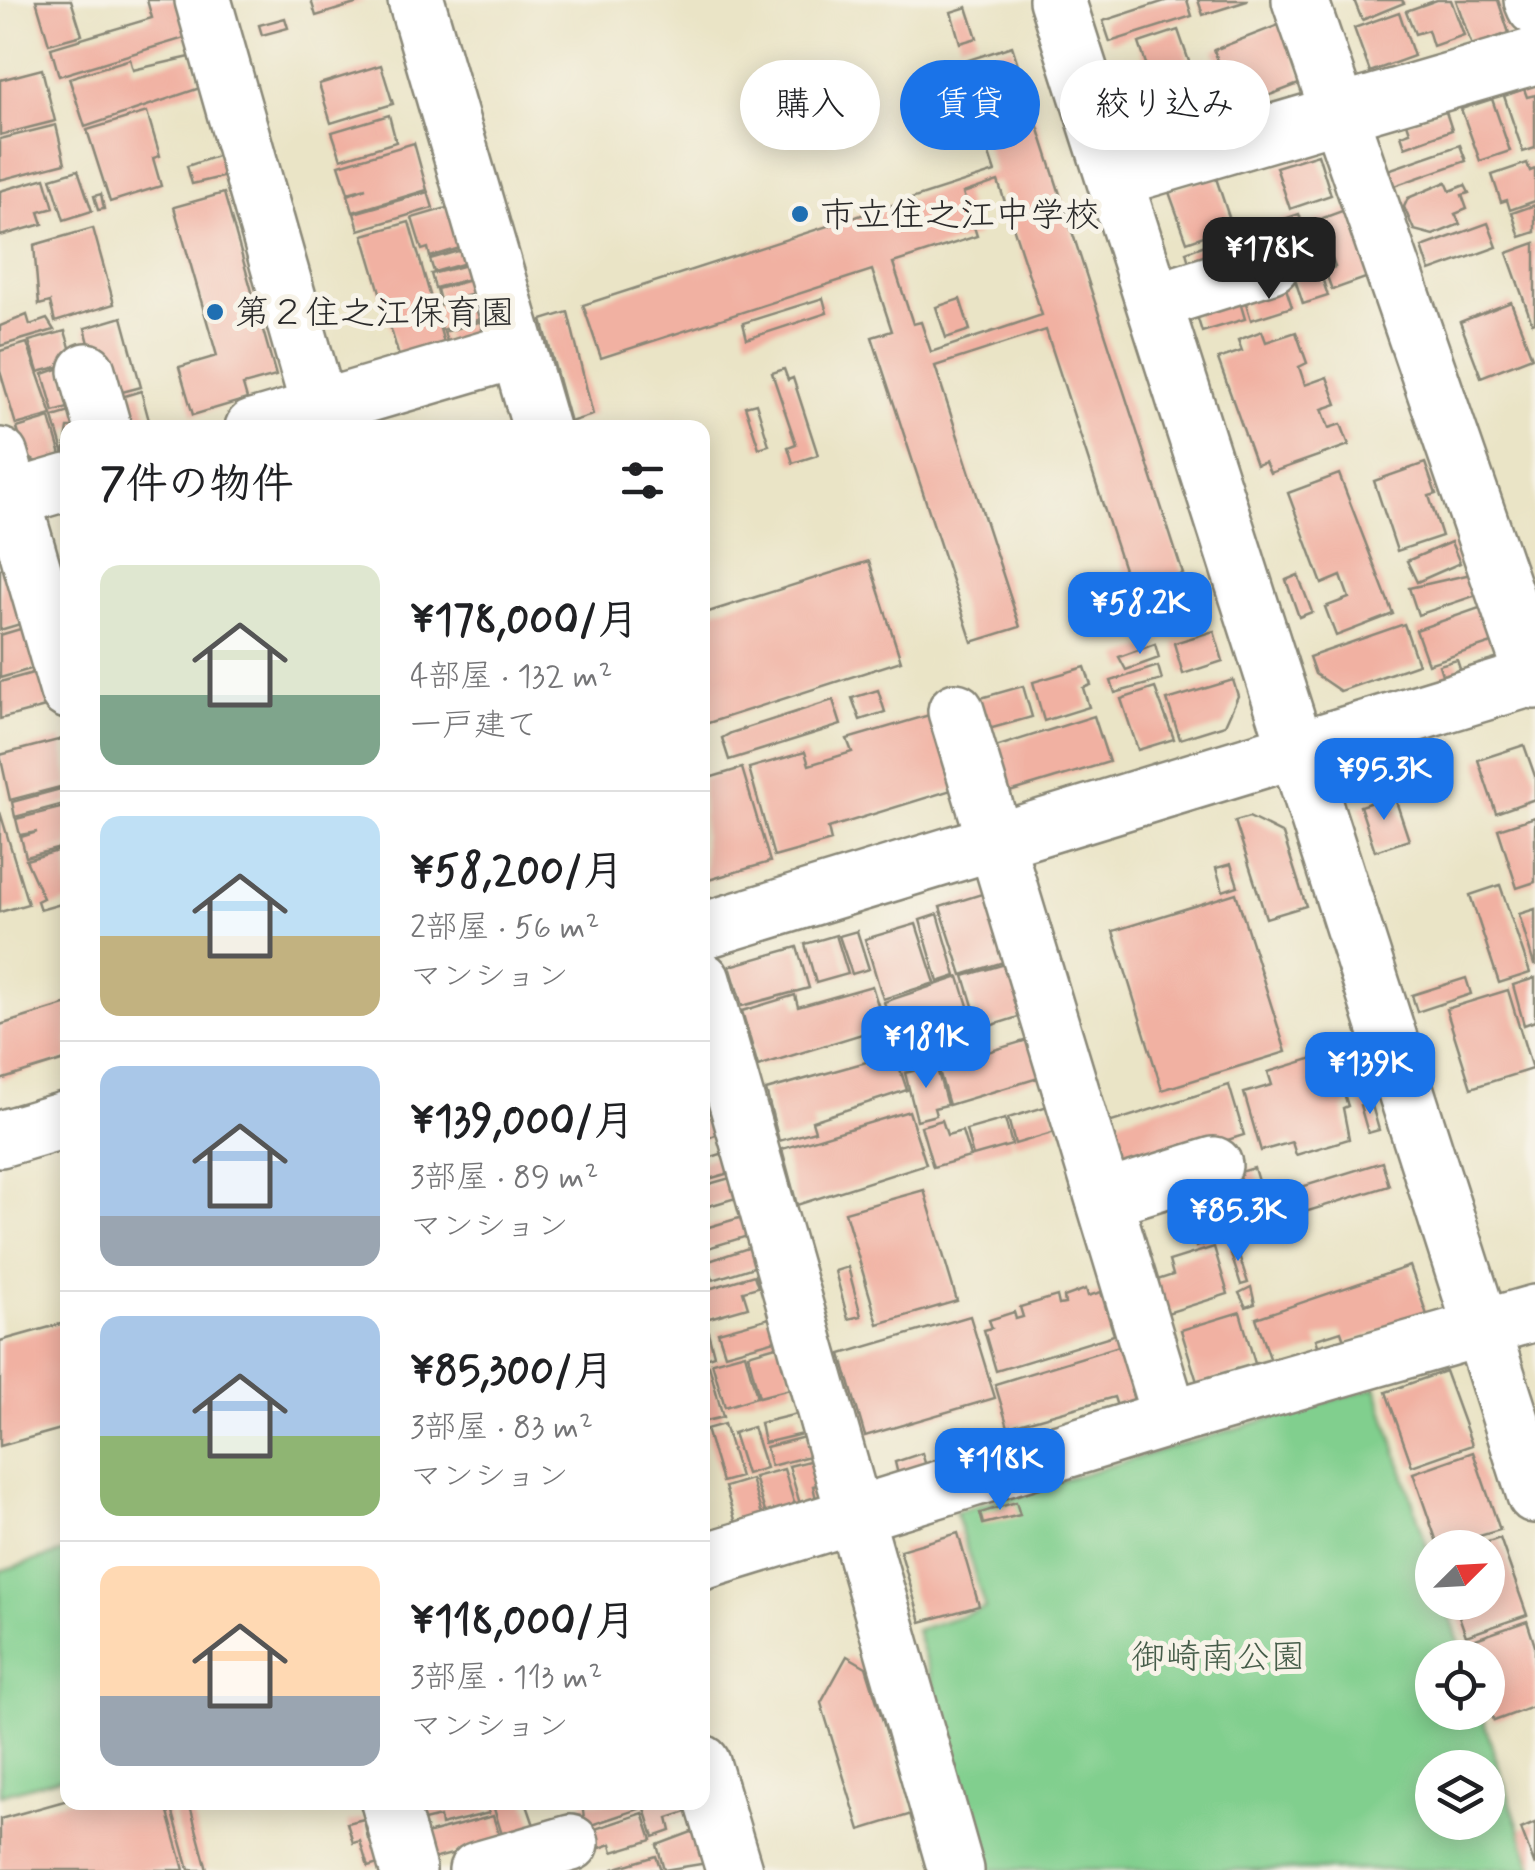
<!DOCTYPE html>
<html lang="ja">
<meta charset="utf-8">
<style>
:root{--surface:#fff;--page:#f2f2f2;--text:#202124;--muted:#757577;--line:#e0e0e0;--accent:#1a73e8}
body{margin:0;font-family:Mynerve,"Klee One",sans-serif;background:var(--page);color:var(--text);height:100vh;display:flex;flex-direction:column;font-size:38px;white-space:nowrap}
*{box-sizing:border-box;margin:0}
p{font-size:32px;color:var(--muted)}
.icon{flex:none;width:55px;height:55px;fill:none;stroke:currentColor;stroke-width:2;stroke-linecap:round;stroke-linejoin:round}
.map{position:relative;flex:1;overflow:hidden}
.panel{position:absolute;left:60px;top:420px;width:650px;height:1390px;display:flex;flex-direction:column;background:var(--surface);border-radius:20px;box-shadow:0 5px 25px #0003}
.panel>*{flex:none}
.banner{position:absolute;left:740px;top:60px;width:645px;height:90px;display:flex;gap:20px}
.needle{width:65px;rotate:66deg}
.fabs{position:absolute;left:1415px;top:1530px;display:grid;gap:20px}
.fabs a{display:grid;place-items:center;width:90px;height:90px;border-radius:50%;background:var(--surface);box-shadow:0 5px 25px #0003;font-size:50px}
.price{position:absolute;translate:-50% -85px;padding:0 22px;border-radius:20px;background:var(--accent);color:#fff;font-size:32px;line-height:65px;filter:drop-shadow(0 2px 5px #0008)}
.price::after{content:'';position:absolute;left:50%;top:60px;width:30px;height:22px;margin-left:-15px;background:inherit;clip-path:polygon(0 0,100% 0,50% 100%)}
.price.current{background:#222;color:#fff}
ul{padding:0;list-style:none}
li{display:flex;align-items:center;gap:30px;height:250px;padding:0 40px}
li+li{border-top:2px solid var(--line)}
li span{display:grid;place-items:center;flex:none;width:280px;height:200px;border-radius:20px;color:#555}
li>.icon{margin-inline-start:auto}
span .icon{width:120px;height:120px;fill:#fffc;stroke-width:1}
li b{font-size:42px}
h2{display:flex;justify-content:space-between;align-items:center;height:120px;padding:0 40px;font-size:42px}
.chip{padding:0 35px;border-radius:45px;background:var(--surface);box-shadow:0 5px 25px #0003;font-size:35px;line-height:90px}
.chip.current{background:var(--accent);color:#fff}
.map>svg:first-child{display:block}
.green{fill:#81cf8e;stroke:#567d5c;stroke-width:2.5;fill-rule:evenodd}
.building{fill:#f1b1a2;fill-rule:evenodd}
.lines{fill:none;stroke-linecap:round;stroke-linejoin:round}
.minor-casing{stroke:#8a8878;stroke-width:60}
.minor{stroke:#fff;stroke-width:55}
.poi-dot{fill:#1f6fb2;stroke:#f7f3e8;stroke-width:4}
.labels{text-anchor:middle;stroke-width:10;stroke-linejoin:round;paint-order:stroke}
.poi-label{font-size:35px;fill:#2b2b2b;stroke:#f7f3e8;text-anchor:start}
.park-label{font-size:35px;fill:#455c49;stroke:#f7f3e8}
</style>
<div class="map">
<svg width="1535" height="1870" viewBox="0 0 1535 1870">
<rect width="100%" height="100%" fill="#f7f3e8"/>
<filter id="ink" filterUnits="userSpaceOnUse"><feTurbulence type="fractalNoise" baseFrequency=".01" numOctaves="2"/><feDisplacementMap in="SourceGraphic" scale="20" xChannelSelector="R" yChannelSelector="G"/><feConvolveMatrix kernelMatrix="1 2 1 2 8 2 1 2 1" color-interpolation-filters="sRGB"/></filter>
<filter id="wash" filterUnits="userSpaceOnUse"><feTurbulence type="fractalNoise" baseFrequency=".0048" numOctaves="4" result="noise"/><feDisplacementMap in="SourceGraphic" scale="40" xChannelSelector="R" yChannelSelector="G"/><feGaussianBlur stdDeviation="2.25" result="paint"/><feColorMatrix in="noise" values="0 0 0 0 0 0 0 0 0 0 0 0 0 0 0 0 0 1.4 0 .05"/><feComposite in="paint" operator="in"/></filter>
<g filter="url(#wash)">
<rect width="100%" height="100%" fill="#eae4c6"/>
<!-- green -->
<g class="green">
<path d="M1376 1387 1432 1562V1602L1446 1603 1464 1657 1432 1658V1712L1481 1713 1533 1870H990L916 1630 985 1608 955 1512ZM1432 1768H1488V1822H1432Z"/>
<polygon points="64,1552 67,1776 0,1795 0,1571"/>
</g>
<g id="blocks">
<!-- building -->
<g class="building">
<polygon points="36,0 71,0 82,35 49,44"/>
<polygon points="147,0 176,0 188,37 59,76 51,48 152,18"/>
<polygon points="311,0 365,0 365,1 316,16"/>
<polygon points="1168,0 1187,0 1192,16 1110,42 1103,21"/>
<polygon points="1198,0 1247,0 1247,1 1203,15"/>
<polygon points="1354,0 1402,0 1404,3 1362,20"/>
<polygon points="1437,0 1451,0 1464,35 1433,46 1428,30 1415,34 1406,11"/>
<polygon points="1456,0 1498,0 1509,33 1472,46"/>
<polygon points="967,7 977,38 960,43 951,12"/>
<polygon points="1399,12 1414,56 1370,72 1354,28"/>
<polygon points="285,18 288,28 262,35 259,25"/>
<polygon points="1281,24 1304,82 1236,108 1214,50"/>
<polygon points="1178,30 1192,70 1162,81 1158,70 1149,73 1139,43"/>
<path d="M1012 46 1183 574 1131 591 1046 330 935 366 1020 627 972 642 872 337 892 331 872 270 601 358 583 305 995 172 959 63ZM998 181 1042 315 931 352 921 322 913 324 893 263 977 236 963 193Z"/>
<polygon points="190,57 200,88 85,127 69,78 130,59 133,70"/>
<polygon points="381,65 393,104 331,123 319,84"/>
<polygon points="42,69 55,121 0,135 0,80"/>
<polygon points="1194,75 1204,99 1194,102 1200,116 1167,135 1150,93"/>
<polygon points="1524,89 1527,97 1535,95 1535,148 1523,152 1504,96"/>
<polygon points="1492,99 1510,151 1480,161 1461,109"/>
<polygon points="1445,109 1452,130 1405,147 1401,135 1410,132 1407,123"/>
<polygon points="147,112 160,156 153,158 161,186 110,202 87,130"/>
<polygon points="389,115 396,142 341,159 332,132"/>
<polygon points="56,125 65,163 0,180 0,139"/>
<polygon points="414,143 427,190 353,212 348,195 366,188 348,193 339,165"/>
<polygon points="1460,145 1466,161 1394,186 1388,170"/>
<polygon points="1318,154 1331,195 1290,209 1276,167"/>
<polygon points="220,155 226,176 192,184 187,166"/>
<polygon points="1527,163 1530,171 1535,169 1535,201 1510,210 1507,200 1501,202 1492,175"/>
<polygon points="78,170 92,211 64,220 51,178"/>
<polygon points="1215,175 1232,226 1187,242 1169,192"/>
<polygon points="45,178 54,208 39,212 43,224 0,236 0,191"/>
<polygon points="1446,182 1450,191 1465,185 1469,193 1462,195 1467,209 1455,214 1460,224 1433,235 1414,230 1404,207 1408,198"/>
<polygon points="428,192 433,208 359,230 354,213"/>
<polygon points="224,193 276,376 243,385 247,399 193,415 179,367 217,356 174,207"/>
<polygon points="101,194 104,209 98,210 94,196"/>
<polygon points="1535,205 1535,232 1520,237 1512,213"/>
<polygon points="453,206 460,248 430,257 428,248 422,250 412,218"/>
<polygon points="1350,208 1374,275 1332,290 1325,271 1335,267 1328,248 1322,250 1312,222"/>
<polygon points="1299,214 1307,235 1251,255 1243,233"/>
<polygon points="409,222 446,350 401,363 363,235"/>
<polygon points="1488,223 1497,247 1430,271 1422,247"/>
<polygon points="93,228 114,304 55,322 50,302 39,305 34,245"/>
<polygon points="1235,234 1243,255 1190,266 1186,252"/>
<polygon points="1535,243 1535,322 1532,323 1507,253"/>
<polygon points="1311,244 1328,296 1303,304 1286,252"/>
<polygon points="469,248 473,261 434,272 430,259"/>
<polygon points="474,263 477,277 435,288 431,274"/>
<polygon points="478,278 482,292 448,301 482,293 488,317 442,330 435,306 441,305 437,289"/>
<polygon points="1284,282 1292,307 1251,320 1245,300"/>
<polygon points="1237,292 1245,319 1202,332 1194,306"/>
<polygon points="823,298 827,313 747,339 743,323"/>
<polygon points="960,299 970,330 946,338 936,307"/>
<polygon points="1511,302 1532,357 1481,377 1460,322"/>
<polygon points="568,312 593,415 570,422 542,320"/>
<polygon points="27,315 30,325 47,319 54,330 0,346 0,326"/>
<polygon points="122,317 141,387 111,395 105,350 98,353 96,345 90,347 85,328"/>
<polygon points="489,319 494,334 449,347 444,332"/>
<polygon points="65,331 72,354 69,364 38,372 29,341"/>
<polygon points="1262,331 1266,342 1296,332 1307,363 1299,367 1305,385 1327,377 1337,404 1322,409 1329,428 1341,424 1349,445 1270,473 1265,462 1256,465 1218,359 1242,351 1238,340"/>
<polygon points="27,343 52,415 16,425 0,371 0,351"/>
<polygon points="63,367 75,406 54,412 43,374"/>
<polygon points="784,369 788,380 793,378 818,455 793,463 788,447 796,444 772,373"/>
<polygon points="141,391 151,428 119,428 111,400"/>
<polygon points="756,403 769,445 759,448 745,406"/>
<polygon points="80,409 86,428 68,428 64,455 53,417"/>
<polygon points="50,418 62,459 41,465 25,455 17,428"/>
<polygon points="1425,463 1436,494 1429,496 1442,536 1397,551 1374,481"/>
<polygon points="1339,474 1393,614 1336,636 1325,607 1349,598 1341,576 1322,584 1288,493"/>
<polygon points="1451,542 1460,563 1417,582 1407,561"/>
<polygon points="869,561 901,661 702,725 702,614"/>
<polygon points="11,566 27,622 0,630 0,569"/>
<polygon points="1471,574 1477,595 1418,615 1409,588"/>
<polygon points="1298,575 1312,612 1299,617 1286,580"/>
<polygon points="1482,607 1495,642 1428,664 1416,630"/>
<polygon points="1404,624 1418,664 1340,691 1315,674 1309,657"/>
<polygon points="27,627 38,667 0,678 0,635"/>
<polygon points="1214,631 1223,661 1183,674 1174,643"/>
<polygon points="1155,644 1159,658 1126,670 1119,657"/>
<polygon points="1457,660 1462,675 1444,681 1439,665"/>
<polygon points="1158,666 1162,680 1115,693 1111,681"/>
<polygon points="1085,667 1091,685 1083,688 1089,707 1044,721 1033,682"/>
<polygon points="40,671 49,706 0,719 0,682"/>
<polygon points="1233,680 1238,696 1225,725 1180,739 1167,700"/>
<polygon points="1023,686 1032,717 985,730 977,699"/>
<polygon points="1155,688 1174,739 1138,750 1121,699"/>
<polygon points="878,690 885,712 860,720 852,698"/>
<polygon points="833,700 841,725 729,760 722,738 731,733"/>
<polygon points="936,713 958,788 828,828 831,841 774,857 749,768 805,752 809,765 852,752 847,739"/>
<polygon points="1094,716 1109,762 1003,794 989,749"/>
<polygon points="62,739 68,785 10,800 0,755"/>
<polygon points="1524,745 1535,776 1535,799 1496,813 1478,760"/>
<polygon points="742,768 770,862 705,881 702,780"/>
<polygon points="68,787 68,803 15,817 12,802"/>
<polygon points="1394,795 1409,840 1375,851 1360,806"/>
<polygon points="68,806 68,846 26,857 21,837 37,832 20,835 16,819"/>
<polygon points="0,812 28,904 0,912"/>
<polygon points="1249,817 1283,834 1306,906 1266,918 1235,821"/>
<polygon points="1535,817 1535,882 1517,888 1498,829"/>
<polygon points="68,848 68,902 40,910 37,901 43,898 26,860"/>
<polygon points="1231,864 1238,886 1223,891 1216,868"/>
<polygon points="1500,885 1530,973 1499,983 1470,895"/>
<polygon points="988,892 1010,960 962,975 940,907"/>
<polygon points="1236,893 1286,1052 1162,1090 1113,931"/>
<polygon points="1535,909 1535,965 1534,965 1519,914"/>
<polygon points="938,914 956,976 938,982 920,920"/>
<polygon points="916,924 935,983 883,999 865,939"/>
<polygon points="857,931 869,969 852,974 839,936"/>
<polygon points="836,935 848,974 816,983 805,944"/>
<polygon points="797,947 809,988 742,1006 730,966"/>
<polygon points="1012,962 1028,1014 980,1029 964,976"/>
<polygon points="959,977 974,1025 899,1049 884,1002"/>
<polygon points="1466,978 1471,994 1417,1012 1412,995"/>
<polygon points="1535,978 1535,1021 1524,1025 1513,985"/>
<polygon points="872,986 885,1027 758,1066 742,1011 795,995 798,1007"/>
<polygon points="1508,990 1532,1069 1471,1088 1446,1009"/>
<polygon points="68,1004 68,1059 0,1080 0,1025"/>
<polygon points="1034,1038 1045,1076 949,1105 938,1067"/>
<polygon points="895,1054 907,1090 812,1121 815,1131 779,1141 766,1090"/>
<polygon points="1320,1056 1323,1066 1330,1064 1335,1079 1339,1078 1348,1106 1343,1108 1349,1139 1296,1155 1292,1142 1261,1151 1244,1093 1272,1085 1268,1072"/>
<polygon points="936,1065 947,1105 934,1108 936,1115 917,1120 905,1073"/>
<polygon points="1229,1085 1244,1135 1221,1142 1219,1137 1114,1167 1105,1124"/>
<polygon points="1371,1102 1379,1130 1368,1133 1360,1105"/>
<polygon points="1051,1105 1059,1131 1015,1144 1008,1118"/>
<polygon points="909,1111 926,1164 797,1205 782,1149"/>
<polygon points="718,1112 724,1132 702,1140 702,1114"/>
<polygon points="1005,1119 1012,1145 973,1156 966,1130"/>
<polygon points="942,1120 947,1135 962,1131 970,1157 933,1167 921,1126"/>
<polygon points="727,1152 733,1172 702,1181 702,1160"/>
<polygon points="1382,1162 1389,1186 1276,1221 1269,1197"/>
<polygon points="1254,1168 1271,1225 1247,1232 1230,1175"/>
<polygon points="730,1178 736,1198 702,1208 702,1186"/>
<polygon points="1226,1178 1243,1233 1196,1247 1179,1191"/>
<polygon points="924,1190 957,1301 878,1324 845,1212"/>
<polygon points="746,1216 751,1235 705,1249 702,1229"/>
<polygon points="1235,1243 1248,1283 1241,1285 1228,1245"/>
<polygon points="754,1246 760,1265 713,1280 706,1262"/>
<polygon points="1214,1247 1228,1294 1161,1315 1151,1282 1173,1275 1169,1261"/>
<polygon points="1410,1266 1427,1315 1345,1343 1341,1331 1316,1339 1319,1348 1272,1364 1256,1318"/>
<polygon points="848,1267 861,1316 848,1319 835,1271"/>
<polygon points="754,1275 758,1287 743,1291 748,1307 702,1320 702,1291"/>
<polygon points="1251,1287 1255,1304 1246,1307 1239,1293"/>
<polygon points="1086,1289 1088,1296 1101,1292 1114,1335 996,1371 984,1330 992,1328 989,1320 1014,1312 1016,1319 1023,1317 1020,1307 1057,1296 1059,1305 1065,1304 1064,1297"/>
<polygon points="1240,1312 1256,1367 1198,1385 1181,1330"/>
<polygon points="777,1316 783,1338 725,1354 718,1332"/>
<polygon points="970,1316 995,1398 865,1436 841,1354"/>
<polygon points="68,1322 68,1427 0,1446 0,1341"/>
<polygon points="707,1328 714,1355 702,1359 702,1329"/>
<polygon points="783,1344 794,1388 759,1397 748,1354"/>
<polygon points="1119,1346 1138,1388 1131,1390 1135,1404 1118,1409 1114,1397 1008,1427 995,1384"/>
<polygon points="745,1353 757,1397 725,1407 712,1362"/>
<polygon points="709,1365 723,1417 702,1422 702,1367"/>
<polygon points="1445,1371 1472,1445 1412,1466 1386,1392"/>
<polygon points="797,1414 802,1434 764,1443 760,1423"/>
<polygon points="724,1424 740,1477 722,1482 706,1429"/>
<polygon points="753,1427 766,1468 746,1474 733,1433"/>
<polygon points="808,1436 813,1455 771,1466 766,1447"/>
<polygon points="1473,1452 1500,1530 1439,1548 1413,1473"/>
<polygon points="922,1453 926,1466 898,1475 895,1462"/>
<polygon points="817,1459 824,1483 813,1486 816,1499 800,1504 789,1466"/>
<polygon points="784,1469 795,1506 766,1515 754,1477"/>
<polygon points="751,1479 762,1515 736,1523 725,1487"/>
<polygon points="1016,1502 1020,1515 983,1524 980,1513"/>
<polygon points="958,1533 979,1606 921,1622 900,1550"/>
<polygon points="1500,1538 1527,1615 1466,1636 1454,1602 1488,1602 1488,1548 1473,1547"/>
<polygon points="1527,1621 1535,1646 1535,1706 1494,1721 1488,1701 1488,1658 1472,1658 1467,1642"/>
<polygon points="847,1656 866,1667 912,1814 860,1830 821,1703"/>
<polygon points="68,1800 165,1802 184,1870 0,1870 0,1819"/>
<polygon points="170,1802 189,1802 207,1870 189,1870"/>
<polygon points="419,1802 486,1802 489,1813 441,1825 440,1817 424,1821"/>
<polygon points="492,1802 526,1802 535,1828 503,1838"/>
<polygon points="582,1802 641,1802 642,1808 585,1827"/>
<polygon points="643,1802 691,1802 693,1810 668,1818 671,1831 654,1837"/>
<polygon points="643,1813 652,1840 613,1852 611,1844 597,1849 592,1830"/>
<polygon points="493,1816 501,1841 433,1859 426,1834"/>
<polygon points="364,1819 368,1839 375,1837 382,1863 368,1867 360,1841 353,1843 347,1823"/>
<polygon points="1535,1823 1535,1866 1521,1829"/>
<polygon points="697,1830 707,1863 664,1870 657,1845"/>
<polygon points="656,1856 661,1870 613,1870 613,1869"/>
</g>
</g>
</g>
<g filter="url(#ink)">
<use href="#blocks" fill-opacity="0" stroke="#8a8878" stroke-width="2.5"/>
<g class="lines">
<!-- minor casing -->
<g class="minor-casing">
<g id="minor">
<polyline points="203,0 325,428"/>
<polyline points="416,0 541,428"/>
<polyline points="1057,0 1535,1495"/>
<polyline points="1300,0 1535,681"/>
<polyline points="1532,0 1535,7"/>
<polyline points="1117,178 1535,56"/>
<polyline points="1156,301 1271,265"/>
<polyline points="87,371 103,428"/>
<polyline points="253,428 518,350"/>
<polyline points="0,456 68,691"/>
<polyline points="0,502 68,482"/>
<polyline points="956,711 1170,1418"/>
<polyline points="702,931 1535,677"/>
<polyline points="702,980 956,1870"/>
<polyline points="0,1139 68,1119"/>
<polyline points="1104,1199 1214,1165"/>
<polyline points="702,1562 1170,1418 1535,1313"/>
<polyline points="702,1763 734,1870"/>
<polyline points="389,1802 408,1870"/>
<polyline points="477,1870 571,1843"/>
</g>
</g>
<!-- minor -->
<use href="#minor" class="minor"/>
</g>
</g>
<!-- markers -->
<g class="poi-dot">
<circle cx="800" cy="214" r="10"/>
<circle cx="215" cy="312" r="10"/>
</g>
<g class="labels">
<!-- poi labels -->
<g class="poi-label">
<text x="820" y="226">市立住之江中学校</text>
<text x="235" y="324">第２住之江保育園</text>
</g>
<!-- park labels -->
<g class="park-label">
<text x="1218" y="1668">御崎南公園</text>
</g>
</g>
</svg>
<div class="fabs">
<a><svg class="needle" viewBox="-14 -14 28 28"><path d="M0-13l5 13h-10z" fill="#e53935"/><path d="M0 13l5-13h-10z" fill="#757577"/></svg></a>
<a><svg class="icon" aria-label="locate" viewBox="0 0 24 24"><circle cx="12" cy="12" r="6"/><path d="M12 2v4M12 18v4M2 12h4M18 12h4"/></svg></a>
<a><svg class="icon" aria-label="layers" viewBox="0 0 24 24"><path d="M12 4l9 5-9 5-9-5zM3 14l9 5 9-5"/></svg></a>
</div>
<b class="price current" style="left:1269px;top:302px">¥178K</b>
<b class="price" style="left:1140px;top:657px">¥58.2K</b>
<b class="price" style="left:1384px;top:823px">¥95.3K</b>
<b class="price" style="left:926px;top:1091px">¥181K</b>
<b class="price" style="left:1370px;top:1117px">¥139K</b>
<b class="price" style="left:1238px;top:1264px">¥85.3K</b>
<b class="price" style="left:1000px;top:1513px">¥118K</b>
<div class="banner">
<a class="chip">購入</a>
<a class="chip current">賃貸</a>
<a class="chip">絞り込み</a>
</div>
<section class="panel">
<h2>7件の物件<svg class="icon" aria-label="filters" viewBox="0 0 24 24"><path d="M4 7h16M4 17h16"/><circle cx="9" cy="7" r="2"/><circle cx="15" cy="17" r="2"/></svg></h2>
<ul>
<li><span style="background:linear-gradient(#dfe7d0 65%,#7fa58c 0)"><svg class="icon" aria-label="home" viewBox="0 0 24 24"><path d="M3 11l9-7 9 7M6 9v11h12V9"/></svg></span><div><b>¥178,000/月</b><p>4部屋 · 132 m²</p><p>一戸建て</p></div></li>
<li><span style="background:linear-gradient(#bfe0f5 60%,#c2b280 0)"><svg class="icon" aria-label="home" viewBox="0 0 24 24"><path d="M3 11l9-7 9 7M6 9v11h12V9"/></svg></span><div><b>¥58,200/月</b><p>2部屋 · 56 m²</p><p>マンション</p></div></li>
<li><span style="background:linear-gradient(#a9c7e8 75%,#9aa5b1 0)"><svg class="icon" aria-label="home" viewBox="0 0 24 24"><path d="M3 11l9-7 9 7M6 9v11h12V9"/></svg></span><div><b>¥139,000/月</b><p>3部屋 · 89 m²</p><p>マンション</p></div></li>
<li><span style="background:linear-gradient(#a9c7e8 60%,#8fb573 0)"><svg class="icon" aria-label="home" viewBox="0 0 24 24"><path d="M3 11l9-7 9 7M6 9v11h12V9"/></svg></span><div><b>¥85,300/月</b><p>3部屋 · 83 m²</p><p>マンション</p></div></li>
<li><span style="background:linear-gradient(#ffd9b3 65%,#9aa5b1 0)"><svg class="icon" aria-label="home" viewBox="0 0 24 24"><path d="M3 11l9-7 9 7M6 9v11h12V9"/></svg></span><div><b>¥118,000/月</b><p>3部屋 · 113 m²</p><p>マンション</p></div></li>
</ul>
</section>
</div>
